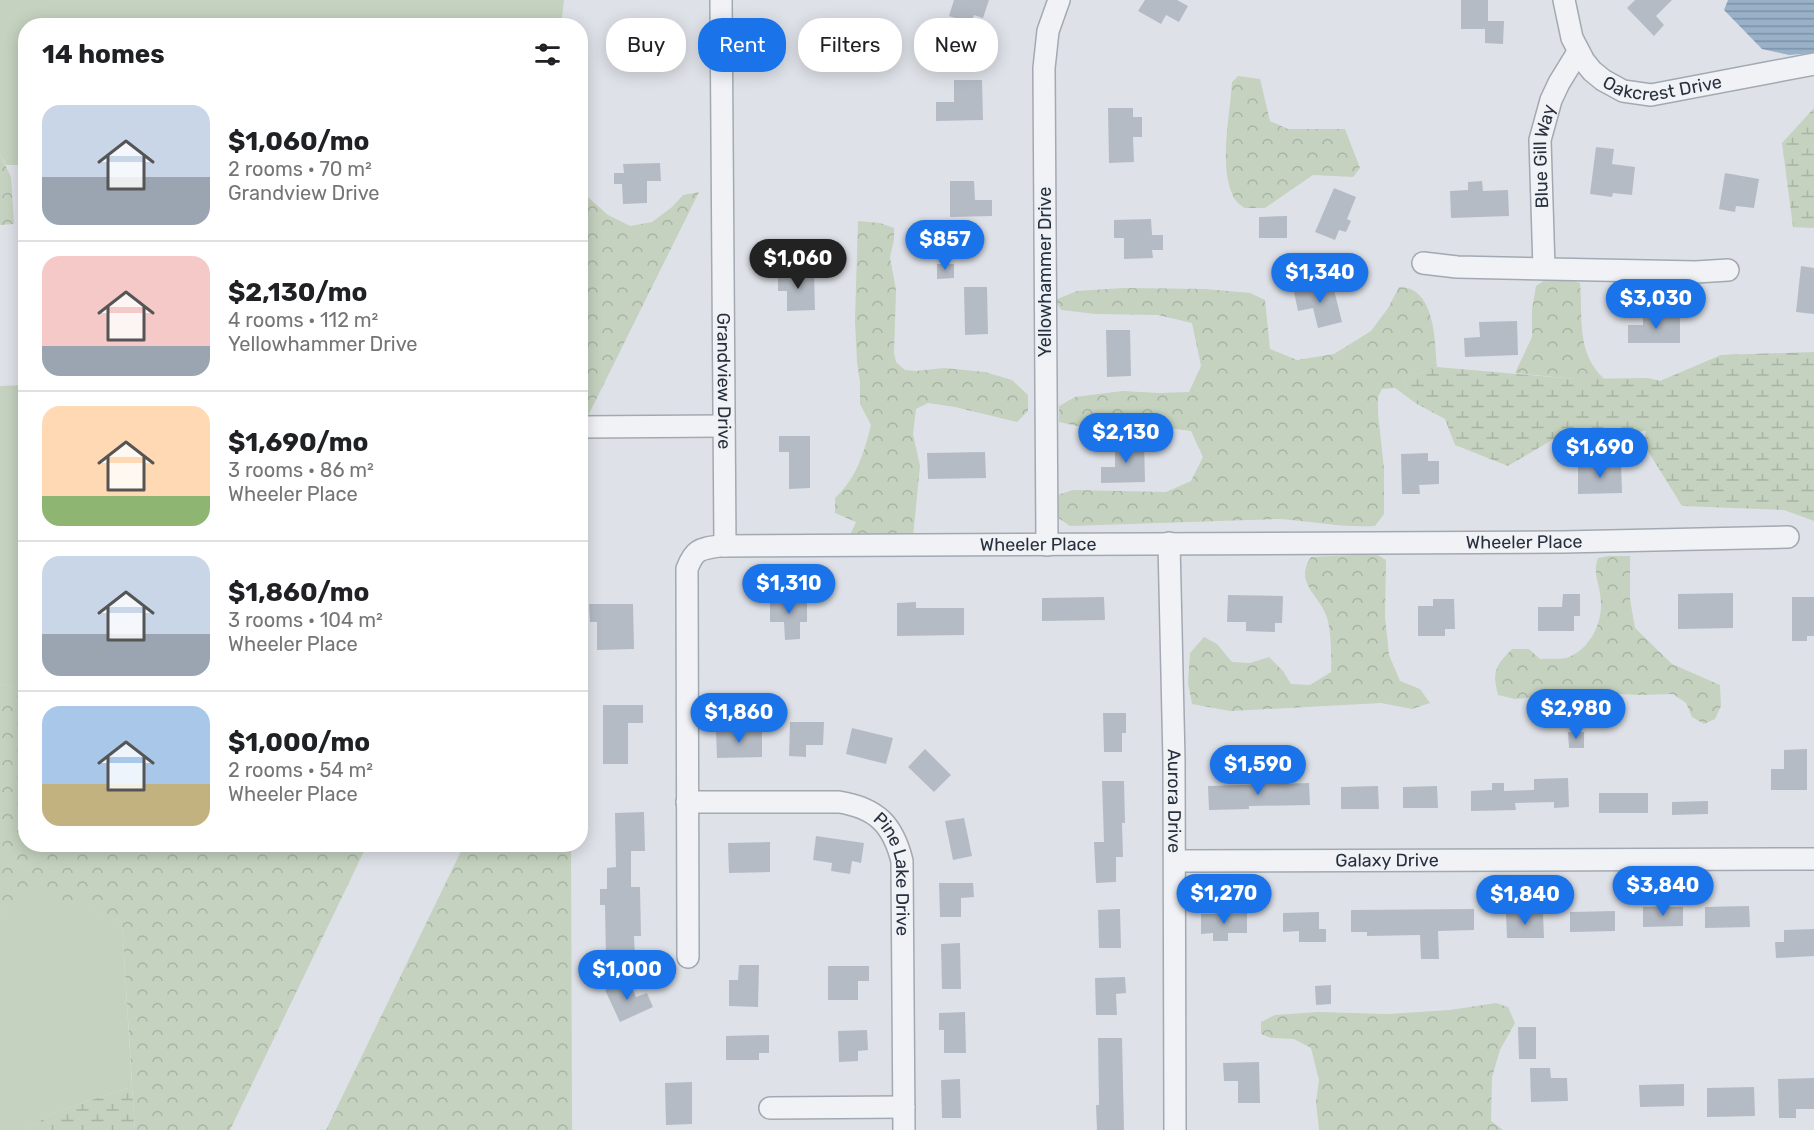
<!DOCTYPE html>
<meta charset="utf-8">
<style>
:root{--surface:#fff;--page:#f6f6f6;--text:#202124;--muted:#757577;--line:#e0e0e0;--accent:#1a73e8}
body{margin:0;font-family:Rubik,sans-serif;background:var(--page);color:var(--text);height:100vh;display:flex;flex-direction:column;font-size:22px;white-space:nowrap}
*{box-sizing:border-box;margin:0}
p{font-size:20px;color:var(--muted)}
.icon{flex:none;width:33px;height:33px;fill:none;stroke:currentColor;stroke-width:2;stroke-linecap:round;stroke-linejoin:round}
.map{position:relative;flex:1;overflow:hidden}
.sheet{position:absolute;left:18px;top:18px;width:570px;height:834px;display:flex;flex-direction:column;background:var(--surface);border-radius:24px;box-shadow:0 3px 15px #0003}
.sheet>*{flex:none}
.banner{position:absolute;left:606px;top:18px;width:570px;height:54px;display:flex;gap:12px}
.price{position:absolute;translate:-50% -51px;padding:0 14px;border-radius:21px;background:var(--accent);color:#fff;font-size:20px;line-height:39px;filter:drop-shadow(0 2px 3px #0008)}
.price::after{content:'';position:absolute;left:50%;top:36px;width:18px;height:14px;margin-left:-9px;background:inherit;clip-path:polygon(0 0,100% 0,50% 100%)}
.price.selected{background:#222;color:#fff}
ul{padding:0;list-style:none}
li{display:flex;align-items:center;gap:18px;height:150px;padding:0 24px}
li+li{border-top:2px solid var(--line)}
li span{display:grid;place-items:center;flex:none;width:168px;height:120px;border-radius:18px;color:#555}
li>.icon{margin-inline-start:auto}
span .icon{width:72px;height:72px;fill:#fffc;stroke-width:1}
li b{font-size:26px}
h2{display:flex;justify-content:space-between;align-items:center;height:72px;padding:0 24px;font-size:26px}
.chip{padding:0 21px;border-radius:24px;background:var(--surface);box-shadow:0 3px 15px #0003;font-size:21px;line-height:54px}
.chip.selected{background:var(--accent);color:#fff}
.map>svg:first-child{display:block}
.grass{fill:#c4d2bf}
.forest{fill:url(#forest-crowns)}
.wetland{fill:url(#wetland-marsh)}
.water{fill:url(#water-rules)}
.building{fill:#b5bbc4}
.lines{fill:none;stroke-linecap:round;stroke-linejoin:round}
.minor-casing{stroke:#a3a9b2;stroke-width:24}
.minor{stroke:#f0f2f6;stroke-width:21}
.labels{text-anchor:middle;stroke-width:4.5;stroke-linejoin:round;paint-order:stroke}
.street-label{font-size:18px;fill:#27303e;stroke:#edf1f5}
</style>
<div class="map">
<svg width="1814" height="1130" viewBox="0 0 1814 1130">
<defs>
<pattern id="forest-crowns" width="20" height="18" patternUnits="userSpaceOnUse" patternTransform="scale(1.5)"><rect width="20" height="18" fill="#c4d2bf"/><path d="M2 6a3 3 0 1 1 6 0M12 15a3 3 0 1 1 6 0" fill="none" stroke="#a8b5a5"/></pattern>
<pattern id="wetland-marsh" width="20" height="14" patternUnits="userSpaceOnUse" patternTransform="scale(1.5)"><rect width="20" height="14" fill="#c4d2bf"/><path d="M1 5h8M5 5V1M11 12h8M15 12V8" fill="none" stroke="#a8b5a5"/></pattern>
<pattern id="water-rules" width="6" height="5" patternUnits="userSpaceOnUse" patternTransform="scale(1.5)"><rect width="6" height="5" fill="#98b1c8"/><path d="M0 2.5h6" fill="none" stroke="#7c90a4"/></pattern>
</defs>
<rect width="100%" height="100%" fill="#dee2e8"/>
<!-- grass -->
<g class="grass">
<polygon points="0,0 564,0 561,26 26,26 25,165 6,165 0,154"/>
<polygon points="25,385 25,689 0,684 0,386"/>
<polygon points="25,885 122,922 132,1087 57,1111 25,1130 0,1130 0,914"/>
</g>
<!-- forest -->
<g class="forest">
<path d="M1238 76 1260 79 1270 121 1288 129H1345L1360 168 1353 177 1313 175 1265 208H1244C1241 205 1236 202 1234 198 1218 167 1230 116 1232 82Z"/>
<polygon points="0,154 11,177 14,224 0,225"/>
<polygon points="581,191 608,215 630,226 652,222 672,207 683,195 699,192 581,430"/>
<path d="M858 221 880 223 894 228V240L890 257 896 290 894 353 896 362 905 370 916 371 944 368 985 372 1012 380 1028 395V411L1017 422 955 407 928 403 916 409 913 434 920 466 913 537H849L856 522 835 513V498C856 479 864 453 871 425L860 404V382L857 362 855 321Z"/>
<path d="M1566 278 1580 283C1583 319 1576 352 1604 379H1575L1515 373 1532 337V309L1536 286 1545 280Z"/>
<path d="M1399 287C1435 287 1435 340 1437 367L1403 380 1417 404 1395 388 1382 389 1378 397V414L1384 469V514L1375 526C1343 528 1311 521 1279 519L1070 526 1054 515V496L1073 490 1166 492 1191 481 1203 457 1191 431 1161 427 1090 429 1059 422V406L1075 397 1123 391 1159 393 1189 392 1201 366 1192 323 1158 315 1096 314 1061 310 1055 300 1077 291 1123 288 1206 289 1250 293 1265 300 1270 349 1297 360 1334 354 1371 331 1388 308Z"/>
<path d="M1376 554 1386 560 1385 617 1389 655 1400 681 1420 689 1430 703 1412 709 1381 703 1230 711 1192 704 1188 683 1190 653 1204 637 1217 644 1232 662 1250 663 1269 657 1283 671 1291 684 1310 685 1331 672C1332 659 1331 626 1326 615 1318 594 1294 582 1311 557Z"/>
<path d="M1609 556H1630V599L1635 628 1672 664 1720 685 1721 706 1715 719 1704 724 1692 717 1686 703 1673 694 1640 695 1584 692 1515 699 1498 695C1492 672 1495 666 1512 649H1529L1540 659C1548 658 1561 660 1569 657 1592 648 1605 618 1600 594 1598 579 1593 573 1598 558Z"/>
<polygon points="0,684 25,689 26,844 367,845 230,1130 135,1130 122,922 25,886 0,914"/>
<polygon points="464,845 571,845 572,1130 326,1130"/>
<polygon points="1496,1003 1508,1007 1515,1023 1500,1050 1492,1077 1491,1121 1503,1130 1319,1130 1316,1102 1319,1080 1311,1048 1294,1039 1271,1038 1261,1034 1261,1022 1275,1015 1318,1012 1388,1014 1450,1010"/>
</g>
<!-- wetland -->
<g class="wetland">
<polygon points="1814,108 1814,228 1793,227 1782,143"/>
<polygon points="1814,352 1814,521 1784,510 1682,506 1643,443 1646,431 1557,437 1508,466 1455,445 1445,419 1417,404 1403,380 1437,367 1575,379 1648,378 1660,381 1721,355"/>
<polygon points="132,1087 135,1130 25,1130 57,1111"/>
</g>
<!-- water -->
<polygon class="water" points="1728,0 1814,0 1814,53 1789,55 1762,49 1724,10"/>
<!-- building -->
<g class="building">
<polygon points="954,0 989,0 983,18 974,15 971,23 949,16"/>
<polygon points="1145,0 1177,0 1188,6 1179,22 1166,15 1161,24 1138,11"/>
<polygon points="1461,0 1488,0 1488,21 1504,21 1503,44 1485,43 1485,29 1461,29"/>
<polygon points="1635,0 1672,0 1656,16 1664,25 1654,36 1627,8"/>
<polygon points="954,80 982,80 983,120 936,121 936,102 954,102"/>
<polygon points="1108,108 1133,108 1133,117 1142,117 1142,137 1133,137 1134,162 1109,163"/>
<polygon points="1596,147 1614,149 1612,164 1635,167 1632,195 1613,193 1612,197 1590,194"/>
<polygon points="660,163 661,181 647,181 647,203 623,204 622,184 614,184 614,173 624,173 623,164"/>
<polygon points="1725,173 1759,179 1754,208 1736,206 1735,212 1719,209"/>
<polygon points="950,181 974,181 975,200 992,200 992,216 950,217"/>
<polygon points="1482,181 1483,191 1508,190 1509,216 1451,218 1450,191 1468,190 1468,182"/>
<polygon points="1334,188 1356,197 1347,219 1351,221 1346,232 1339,230 1335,240 1315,232"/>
<polygon points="1287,216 1287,238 1259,238 1259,217"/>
<polygon points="1151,219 1152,235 1163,235 1163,250 1152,250 1153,258 1124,259 1124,238 1114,238 1114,220"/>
<polygon points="937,264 954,264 954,278 937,279"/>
<polygon points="1801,266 1814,268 1814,314 1796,312"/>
<polygon points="778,272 814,272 815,310 787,311 787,291 778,291"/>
<polygon points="1332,282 1342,322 1318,328 1313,308 1298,311 1294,292"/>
<polygon points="964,287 987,287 988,334 965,335"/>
<polygon points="1643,316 1680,316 1680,343 1628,343 1628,325 1643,325"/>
<polygon points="1517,321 1518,355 1465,357 1464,338 1480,337 1479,322"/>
<polygon points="1106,330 1130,330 1131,376 1107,377"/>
<polygon points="779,436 810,436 810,488 789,489 789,452 779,452"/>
<polygon points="1144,441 1145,482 1101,483 1101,467 1115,467 1115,442"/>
<polygon points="985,452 986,478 928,479 927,453"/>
<polygon points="1428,453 1428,461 1439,461 1439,484 1419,485 1420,494 1402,494 1401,454"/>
<polygon points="1621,464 1622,493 1578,494 1578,465"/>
<polygon points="1733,593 1733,628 1678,629 1678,594"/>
<polygon points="1563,594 1580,594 1580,616 1574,616 1574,631 1538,631 1538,607 1562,607"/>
<polygon points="1228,595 1283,596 1282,623 1275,623 1275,632 1246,631 1246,622 1227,622"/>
<polygon points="807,597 807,622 800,622 800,639 785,640 784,622 770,622 770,598"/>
<polygon points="1104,597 1105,620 1042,621 1042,598"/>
<polygon points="1792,597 1814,597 1814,636 1807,636 1807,641 1792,641"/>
<polygon points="1433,599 1454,599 1455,629 1445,629 1445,636 1418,636 1418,606 1433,606"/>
<polygon points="916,602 916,608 964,608 964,635 897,636 897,603"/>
<polygon points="589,604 633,604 634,649 597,650 597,622 590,622"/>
<polygon points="603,705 643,705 643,723 628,723 628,764 603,764"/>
<polygon points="1103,713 1126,713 1126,733 1122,733 1122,752 1104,752"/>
<polygon points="790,722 824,722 823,745 806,745 806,757 789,756"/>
<polygon points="852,728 893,738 886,764 846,754"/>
<polygon points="762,731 762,757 717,758 716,732"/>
<polygon points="1568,732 1584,732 1584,748 1569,748"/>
<polygon points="925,749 951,775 934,792 908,767"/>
<polygon points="1807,749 1807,790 1771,790 1771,769 1784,769 1784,750"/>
<polygon points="1568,778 1569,807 1554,808 1554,802 1515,803 1516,810 1471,811 1471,791 1492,790 1492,783 1504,783 1504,791 1534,790 1534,779"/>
<polygon points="1102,781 1124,781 1125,823 1122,823 1123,857 1116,857 1116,882 1096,883 1094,842 1104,842"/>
<polygon points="1309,783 1310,805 1249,806 1249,809 1209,810 1208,786"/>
<polygon points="1378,786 1379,809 1341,809 1341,787"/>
<polygon points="1437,786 1438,808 1403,808 1403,787"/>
<rect x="1599" y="793" width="49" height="20"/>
<polygon points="1708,801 1708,814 1672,815 1672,802"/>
<polygon points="644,812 645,851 631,851 631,887 640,887 641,936 634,936 635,958 606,959 605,905 600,905 600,889 607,889 607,868 616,867 615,813"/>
<polygon points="964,818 972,856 953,860 945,821"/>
<polygon points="816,836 864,843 861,863 852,861 850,874 831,871 832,863 813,860"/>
<polygon points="770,842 770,872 729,873 728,843"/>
<polygon points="939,883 973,883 974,897 961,898 961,917 940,917"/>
<polygon points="1749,906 1750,927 1705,928 1705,907"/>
<polygon points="1643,907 1683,907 1683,926 1643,927"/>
<polygon points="1120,909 1121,948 1099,948 1098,910"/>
<polygon points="1474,909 1474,930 1438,931 1439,959 1421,959 1420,935 1367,936 1367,932 1351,932 1351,910"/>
<polygon points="1615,911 1615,931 1570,932 1570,912"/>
<polygon points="1319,912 1319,929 1326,929 1326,942 1299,942 1299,931 1283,932 1283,913"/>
<polygon points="1247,913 1247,933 1228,933 1228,941 1213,941 1213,933 1201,934 1201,914"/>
<polygon points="1506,913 1543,913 1544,938 1507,938"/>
<polygon points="1814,929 1814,956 1776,958 1775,942 1784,942 1784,930"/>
<polygon points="960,943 961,989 942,989 941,944"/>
<polygon points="739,965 759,965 758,1007 729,1006 729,980 738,980"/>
<polygon points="828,966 869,966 869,981 858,981 858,1000 828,1000"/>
<polygon points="1125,977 1126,993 1116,994 1117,1015 1096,1015 1095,978"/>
<polygon points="628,979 636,997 647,993 653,1007 620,1022 605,990"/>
<polygon points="1331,985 1331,1004 1316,1005 1315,986"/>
<polygon points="965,1012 966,1053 944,1053 944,1030 939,1030 939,1013"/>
<polygon points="1518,1027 1536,1027 1536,1059 1519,1059"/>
<polygon points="867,1030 868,1050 858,1051 858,1061 839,1062 838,1031"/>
<polygon points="769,1035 769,1053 759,1053 759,1060 726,1060 726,1036"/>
<polygon points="1098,1038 1122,1038 1124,1130 1097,1130 1096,1105 1099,1105"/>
<polygon points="1259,1062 1260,1103 1238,1103 1238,1081 1224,1081 1223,1063"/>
<polygon points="1530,1068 1550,1068 1551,1078 1567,1078 1568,1101 1531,1102"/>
<polygon points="1814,1078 1814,1109 1796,1109 1796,1118 1779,1118 1778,1079"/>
<polygon points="960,1079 961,1118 942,1118 941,1080"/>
<polygon points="692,1082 692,1124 666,1125 665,1083"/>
<polygon points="1684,1084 1684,1106 1640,1107 1639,1085"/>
<polygon points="1754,1087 1755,1116 1707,1117 1707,1088"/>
</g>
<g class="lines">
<!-- minor casing -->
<g class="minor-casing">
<g id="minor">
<path id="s1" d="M721 0 725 546"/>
<path id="s2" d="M1564 0 1572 38 1584 61 1592 71 1603 80 1623 91 1651 95 1814 64"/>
<polyline points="1423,263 1457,267 1696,272 1728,270"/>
<path id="s3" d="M1544 268 1540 140 1551 100 1559 83 1578 52"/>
<polyline points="580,427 724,426"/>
<path id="s4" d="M1169 543 1174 761 1175 1130"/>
<polyline points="1047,545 1044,68 1048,31 1059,0"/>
<path id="s5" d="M687 802H839C877 808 893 825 902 861L904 1130"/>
<path id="s6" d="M1175 861 1814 859"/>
<path id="s7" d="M688 957 687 569C694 550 699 549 719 546L1563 542 1788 537"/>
<polyline points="770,1108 904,1107"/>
</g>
</g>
<!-- minor -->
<use href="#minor" class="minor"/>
</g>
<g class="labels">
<!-- street labels -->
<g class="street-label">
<text dy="6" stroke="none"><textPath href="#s2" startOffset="154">Oakcrest Drive</textPath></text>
<text dy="6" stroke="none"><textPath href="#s3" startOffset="112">Blue Gill Way</textPath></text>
<text transform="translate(1045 272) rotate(-90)" y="6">Yellowhammer Drive</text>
<text dy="6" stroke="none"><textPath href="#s1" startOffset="381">Grandview Drive</textPath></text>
<text dy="6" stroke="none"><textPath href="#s7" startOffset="1236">Wheeler Place</textPath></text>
<text dy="6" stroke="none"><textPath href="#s7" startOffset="750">Wheeler Place</textPath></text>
<text dy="6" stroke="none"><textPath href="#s4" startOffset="258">Aurora Drive</textPath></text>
<text dy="6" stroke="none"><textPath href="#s6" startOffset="212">Galaxy Drive</textPath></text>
<text dy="6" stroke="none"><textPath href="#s5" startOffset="256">Pine Lake Drive</textPath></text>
</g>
</g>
</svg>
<b class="price" style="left:945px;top:271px">$857</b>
<b class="price selected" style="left:798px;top:290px">$1,060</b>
<b class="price" style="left:1320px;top:304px">$1,340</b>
<b class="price" style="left:1656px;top:330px">$3,030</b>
<b class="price" style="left:1126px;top:464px">$2,130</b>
<b class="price" style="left:1600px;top:479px">$1,690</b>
<b class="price" style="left:789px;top:615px">$1,310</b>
<b class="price" style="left:1576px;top:740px">$2,980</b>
<b class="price" style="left:739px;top:744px">$1,860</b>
<b class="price" style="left:1258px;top:796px">$1,590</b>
<b class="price" style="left:1663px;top:917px">$3,840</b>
<b class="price" style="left:1224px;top:925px">$1,270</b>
<b class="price" style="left:1525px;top:926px">$1,840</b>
<b class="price" style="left:627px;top:1001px">$1,000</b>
<div class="banner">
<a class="chip">Buy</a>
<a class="chip selected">Rent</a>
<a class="chip">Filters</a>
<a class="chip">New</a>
</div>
<section class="sheet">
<h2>14 homes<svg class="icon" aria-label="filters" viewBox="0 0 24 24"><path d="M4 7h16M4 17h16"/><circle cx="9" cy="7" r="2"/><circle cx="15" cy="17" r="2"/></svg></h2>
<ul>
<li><span style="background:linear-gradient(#c9d6e8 60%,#9aa5b1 0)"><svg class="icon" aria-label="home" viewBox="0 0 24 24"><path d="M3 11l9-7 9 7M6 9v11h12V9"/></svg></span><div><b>$1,060/mo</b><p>2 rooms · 70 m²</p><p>Grandview Drive</p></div></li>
<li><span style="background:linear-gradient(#f6c9c9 75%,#9aa5b1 0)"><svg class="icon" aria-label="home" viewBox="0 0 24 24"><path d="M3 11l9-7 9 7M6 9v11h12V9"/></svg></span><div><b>$2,130/mo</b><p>4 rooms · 112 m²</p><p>Yellowhammer Drive</p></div></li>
<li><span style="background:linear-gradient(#ffd9b3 75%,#8fb573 0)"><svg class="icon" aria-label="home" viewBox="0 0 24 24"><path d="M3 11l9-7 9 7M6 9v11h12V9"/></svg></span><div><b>$1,690/mo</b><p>3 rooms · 86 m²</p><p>Wheeler Place</p></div></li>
<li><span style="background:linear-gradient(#c9d6e8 65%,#9aa5b1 0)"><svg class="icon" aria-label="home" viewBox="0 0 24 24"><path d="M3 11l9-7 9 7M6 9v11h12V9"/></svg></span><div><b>$1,860/mo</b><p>3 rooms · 104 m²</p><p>Wheeler Place</p></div></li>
<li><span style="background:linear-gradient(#a9c7e8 65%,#c2b280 0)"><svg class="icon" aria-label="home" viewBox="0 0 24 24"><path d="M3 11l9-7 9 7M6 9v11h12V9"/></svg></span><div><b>$1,000/mo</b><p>2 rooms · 54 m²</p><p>Wheeler Place</p></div></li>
</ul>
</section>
</div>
